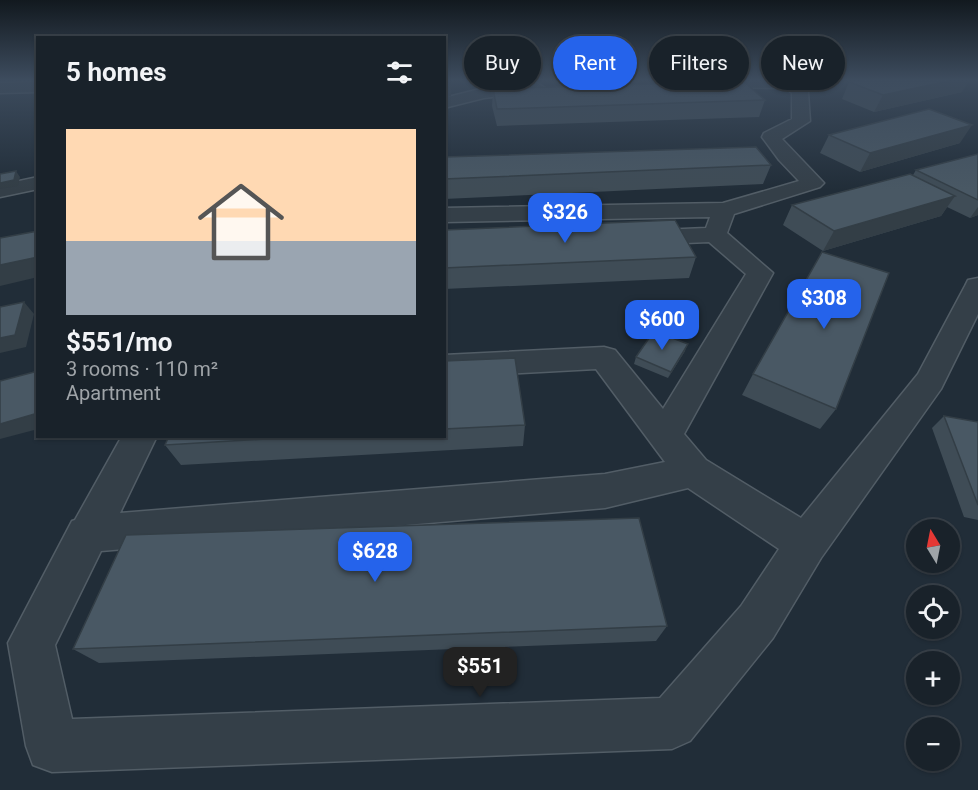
<!DOCTYPE html>
<meta charset="utf-8">
<style>
:root{--surface:#19222a;--page:#262f36;--text:#f1f3f6;--muted:#9fa4a8;--line:#373f47;--accent:#2563eb}
body{margin:0;font-family:Roboto,sans-serif;background:var(--page);color:var(--text);height:100vh;display:flex;flex-direction:column;font-size:22px;white-space:nowrap}
*{box-sizing:border-box;margin:0}
p{font-size:20px;color:var(--muted)}
.icon{flex:none;width:33px;height:33px;fill:none;stroke:currentColor;stroke-width:2;stroke-linecap:round;stroke-linejoin:round}
.map{position:relative;flex:1;overflow:hidden}
.drawer{position:absolute;left:36px;top:36px;width:410px;height:402px;display:flex;flex-direction:column;background:var(--surface);border-radius:0px;box-shadow:0 2px 4px #0004,0 0 0 2px var(--line)}
.drawer>*{flex:none}
.hud{position:absolute;left:464px;top:36px;width:424px;height:54px;display:flex;gap:12px}
.needle{width:39px;rotate:350deg}
.tools{position:absolute;left:906px;top:519px;display:grid;gap:12px}
.tools a{display:grid;place-items:center;width:54px;height:54px;border-radius:50%;background:var(--surface);box-shadow:0 2px 4px #0004,0 0 0 2px var(--line);font-size:30px}
.price{position:absolute;translate:-50% -51px;padding:0 14px;border-radius:12px;background:var(--accent);color:#fff;font-size:20px;line-height:39px;filter:drop-shadow(0 2px 3px #0008)}
.price::after{content:'';position:absolute;left:50%;top:36px;width:18px;height:14px;margin-left:-9px;background:inherit;clip-path:polygon(0 0,100% 0,50% 100%)}
.price.current{background:#222;color:#fff}
ul{padding:0;list-style:none}
li{display:grid;align-content:center;gap:12px;height:318px;padding:0 30px}
li+li{border-top:2px solid var(--line)}
li span{display:grid;place-items:center;height:186px;border-radius:0px;color:#555}
li>.icon{margin-inline-start:auto}
span .icon{width:108px;height:108px;fill:#fffc;stroke-width:1}
li b{font-size:26px}
h2{display:flex;justify-content:space-between;align-items:center;height:72px;padding:0 30px;font-size:26px}
.pill{padding:0 21px;border-radius:27px;background:var(--surface);box-shadow:0 2px 4px #0004,0 0 0 2px var(--line);font-size:21px;line-height:54px}
.pill.current{background:var(--accent);color:#fff}
.map>svg:first-child{display:block}
.lines{fill:none;stroke-linecap:round;stroke-linejoin:round}
.minor-casing{stroke:#525d66;stroke-width:3}
.minor{fill:#343f48;fill-rule:evenodd}
.wall{fill:#3f4c56}
.shaded-wall{fill:#333e46}
.building{fill:#495864;stroke:#333e46;stroke-width:1.5}
</style>
<div class="map">
<svg width="978" height="790" viewBox="0 0 978 790">
<rect width="100%" height="100%" fill="#212d38"/>
<g class="lines">
<!-- minor casing -->
<g class="minor-casing">
<g id="minor">
<path d="M702 79H826L823 82 803 86 808 92 810 121 782 139 824 183 820 187 734 214 727 233 773 273 684 434 706 460 801 518 918 374 965 286 968 280 978 278V314L941 389 821 558 773 638 690 741 672 749 52 772 33 765 26 746 8 643 72 521 75 520 122 436H157L120 513 605 474 665 462 596 369 444 377V355L604 347 615 350 663 409 746 274 709 242 638 245 629 243 626 238 629 233 638 231 706 228 710 217 444 222V208L723 203 799 181 779 160 762 137 764 133 792 119V93L786 88 696 87 694 84 696 81ZM688 488 779 549 741 606 660 698 72 719 55 645 101 551 605 508Z"/>
<polygon points="38,82 38,92 0,93 0,83"/>
<polygon points="537,83 545,88 543,91 484,98 444,108 444,98 484,88"/>
<polygon points="38,177 38,189 0,197 0,185"/>
</g>
</g>
<!-- minor -->
<use href="#minor" class="minor"/>
</g>
<!-- wall -->
<g class="wall">
<polygon points="849,82 962,92 874,112 842,99"/>
<polygon points="493,89 765,100 759,117 497,126 492,106"/>
<polygon points="829,135 960,143 860,172 820,153"/>
<polygon points="978,154 978,215 970,218 947,207 941,216 823,251 783,225 792,205 913,175 916,170"/>
<polygon points="444,157 771,165 763,184 444,199"/>
<polygon points="444,230 696,257 689,278 444,289"/>
<polygon points="685,351 668,378 634,364 636,357"/>
<polygon points="444,361 525,425 523,446 181,465 165,445 169,436 444,436"/>
<polygon points="753,374 836,409 820,429 742,395"/>
<polygon points="944,416 978,422 978,520 964,517 932,428"/>
<polygon points="667,626 656,641 99,663 73,649"/>
</g>
<!-- shaded-wall -->
<g class="shaded-wall">
<polygon points="958,79 971,79 962,92 874,112 883,95"/>
<polygon points="451,80 451,96 444,98 444,81"/>
<polygon points="972,125 960,143 860,172 870,153"/>
<polygon points="16,171 20,177 18,186 0,189 0,183"/>
<polygon points="955,196 941,216 823,251 834,231"/>
<polygon points="978,207 978,215 970,218"/>
<polygon points="38,257 38,277 0,286 0,265"/>
<polygon points="24,302 34,314 26,347 0,353 0,338"/>
<polygon points="688,344 685,351 668,378 671,372"/>
<polygon points="38,413 38,429 0,439 0,424"/>
</g>
<!-- building -->
<g class="building">
<polygon points="866,79 958,79 883,95 849,82"/>
<polygon points="743,81 765,100 497,109 493,89"/>
<polygon points="929,109 972,125 870,153 829,135"/>
<polygon points="756,147 771,165 444,179 444,157"/>
<polygon points="978,154 978,200 916,170"/>
<polygon points="16,171 14,180 0,183 0,174"/>
<polygon points="910,174 955,196 834,231 792,205"/>
<polygon points="675,220 696,257 444,268 444,230"/>
<polygon points="38,231 38,257 0,265 0,238"/>
<polygon points="822,252 889,273 836,409 753,374"/>
<polygon points="24,302 15,335 0,338 0,307"/>
<polygon points="654,331 688,344 671,372 636,357"/>
<polygon points="515,358 525,425 444,429 444,361"/>
<polygon points="38,371 38,413 0,424 0,381"/>
<polygon points="944,416 978,422 978,505"/>
<polygon points="169,436 314,436 165,445"/>
<polygon points="639,518 667,626 73,649 126,535"/>
</g>
<!-- sky -->
<linearGradient id="sky" x2="0" y2="1"><stop stop-color="#12191f"/><stop offset="0.42" stop-color="#3d4c5e"/><stop offset="1" stop-color="#3d4c5e" stop-opacity="0"/></linearGradient>
<rect width="978" height="190" fill="url(#sky)"/>
</svg>
<div class="tools">
<a><svg class="needle" viewBox="-14 -14 28 28"><path d="M0-13l5 13h-10z" fill="#e53935"/><path d="M0 13l5-13h-10z" fill="#9fa4a8"/></svg></a>
<a><svg class="icon" aria-label="locate" viewBox="0 0 24 24"><circle cx="12" cy="12" r="6"/><path d="M12 2v4M12 18v4M2 12h4M18 12h4"/></svg></a>
<a>+</a>
<a>−</a>
</div>
<b class="price" style="left:565px;top:244px">$326</b>
<b class="price" style="left:824px;top:330px">$308</b>
<b class="price" style="left:662px;top:351px">$600</b>
<b class="price" style="left:375px;top:583px">$628</b>
<b class="price current" style="left:480px;top:698px">$551</b>
<div class="hud">
<a class="pill">Buy</a>
<a class="pill current">Rent</a>
<a class="pill">Filters</a>
<a class="pill">New</a>
</div>
<section class="drawer">
<h2>5 homes<svg class="icon" aria-label="filters" viewBox="0 0 24 24"><path d="M4 7h16M4 17h16"/><circle cx="9" cy="7" r="2"/><circle cx="15" cy="17" r="2"/></svg></h2>
<ul>
<li><span style="background:linear-gradient(#ffd9b3 60%,#9aa5b1 0)"><svg class="icon" aria-label="home" viewBox="0 0 24 24"><path d="M3 11l9-7 9 7M6 9v11h12V9"/></svg></span><div><b>$551/mo</b><p>3 rooms · 110 m²</p><p>Apartment</p></div></li>
</ul>
</section>
</div>
